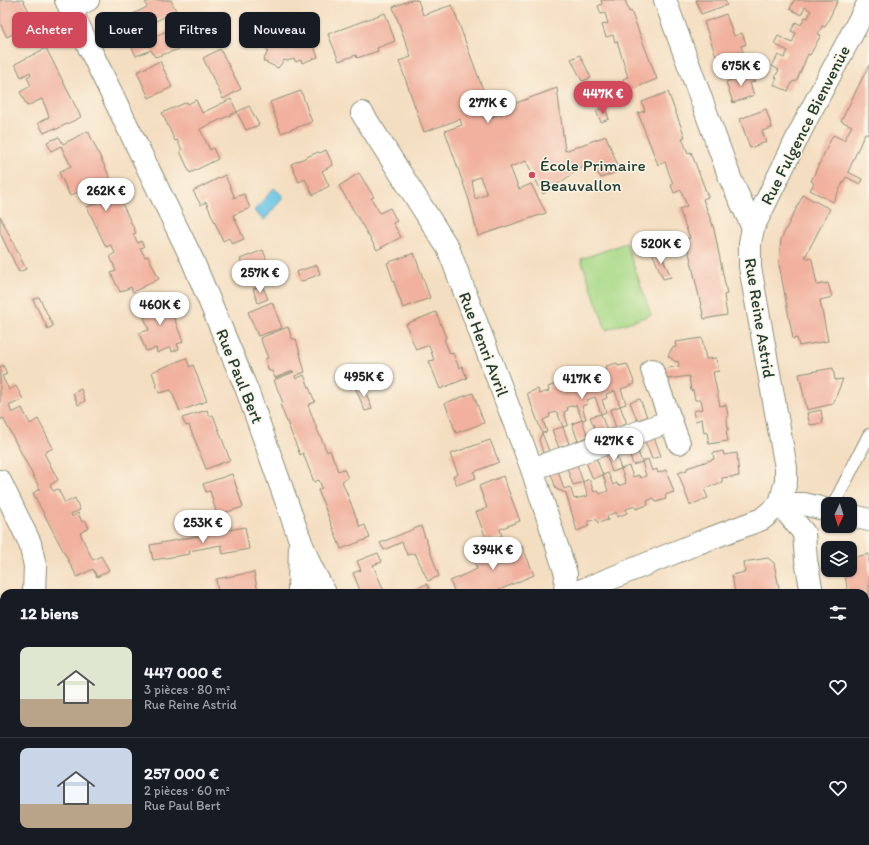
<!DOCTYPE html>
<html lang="fr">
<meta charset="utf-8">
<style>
:root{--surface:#171b24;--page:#242831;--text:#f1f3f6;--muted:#9ea1a6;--line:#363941;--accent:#d1495b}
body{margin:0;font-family:Itim,sans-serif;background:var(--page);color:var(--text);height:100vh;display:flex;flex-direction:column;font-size:15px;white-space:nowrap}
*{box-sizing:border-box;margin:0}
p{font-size:13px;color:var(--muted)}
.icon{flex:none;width:22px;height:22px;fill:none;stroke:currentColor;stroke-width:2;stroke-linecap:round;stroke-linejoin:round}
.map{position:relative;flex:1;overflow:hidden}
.panel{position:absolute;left:0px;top:589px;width:869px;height:256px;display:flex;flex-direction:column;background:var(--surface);border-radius:12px 12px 0 0;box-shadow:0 1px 3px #0004}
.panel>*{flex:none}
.guide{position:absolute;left:12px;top:12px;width:400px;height:36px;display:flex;gap:8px}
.needle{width:26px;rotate:184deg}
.controls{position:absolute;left:821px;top:497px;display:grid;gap:8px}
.controls a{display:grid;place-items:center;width:36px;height:36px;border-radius:8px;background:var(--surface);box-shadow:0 1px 3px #0004;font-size:20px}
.price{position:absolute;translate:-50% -34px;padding:0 9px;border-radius:14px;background:#fff;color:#222;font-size:13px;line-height:26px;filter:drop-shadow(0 1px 2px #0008)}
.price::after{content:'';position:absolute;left:50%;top:24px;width:12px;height:9px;margin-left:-6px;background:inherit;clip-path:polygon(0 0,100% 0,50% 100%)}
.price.current{background:var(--accent);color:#fff}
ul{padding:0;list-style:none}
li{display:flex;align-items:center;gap:12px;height:100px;padding:0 20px}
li+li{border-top:1px solid var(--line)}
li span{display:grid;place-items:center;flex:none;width:112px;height:80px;border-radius:8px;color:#555}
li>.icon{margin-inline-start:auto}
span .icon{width:48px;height:48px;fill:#fffc;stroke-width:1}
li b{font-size:17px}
h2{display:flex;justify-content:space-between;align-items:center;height:48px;padding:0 20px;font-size:17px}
.tag{padding:0 14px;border-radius:8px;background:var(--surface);box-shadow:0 1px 3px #0004;font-size:14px;line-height:36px}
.tag.current{background:var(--accent);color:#fff}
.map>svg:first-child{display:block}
.green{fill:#a7d987;stroke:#638b5e}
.water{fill:#69c5e7;stroke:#44818e}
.building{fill:#f1b19e;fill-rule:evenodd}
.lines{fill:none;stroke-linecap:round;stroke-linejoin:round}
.service-casing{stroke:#8a8e7a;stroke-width:14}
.minor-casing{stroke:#8a8e7a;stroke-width:24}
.secondary-casing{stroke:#8a8e7a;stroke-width:24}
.service{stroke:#fff;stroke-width:12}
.minor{stroke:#fff;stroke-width:22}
.secondary{stroke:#fff;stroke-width:22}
.poi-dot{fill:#d1495b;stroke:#fcf5e5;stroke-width:1.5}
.labels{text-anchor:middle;stroke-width:3;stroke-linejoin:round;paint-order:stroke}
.street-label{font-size:17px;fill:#1f3d34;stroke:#fcf5e5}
.poi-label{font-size:17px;fill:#1f3d34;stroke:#fcf5e5;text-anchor:start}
</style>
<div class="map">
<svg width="869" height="845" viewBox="0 0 869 845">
<rect width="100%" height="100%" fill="#fcf5e5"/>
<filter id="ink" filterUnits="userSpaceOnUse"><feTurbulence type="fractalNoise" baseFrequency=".025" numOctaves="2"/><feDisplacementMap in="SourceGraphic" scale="8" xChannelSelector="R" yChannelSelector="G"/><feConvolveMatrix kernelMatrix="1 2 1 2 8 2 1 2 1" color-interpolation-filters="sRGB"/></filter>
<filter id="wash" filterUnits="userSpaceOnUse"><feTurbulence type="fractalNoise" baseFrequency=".012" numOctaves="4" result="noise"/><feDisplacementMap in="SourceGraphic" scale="16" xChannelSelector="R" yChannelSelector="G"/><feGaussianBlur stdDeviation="0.9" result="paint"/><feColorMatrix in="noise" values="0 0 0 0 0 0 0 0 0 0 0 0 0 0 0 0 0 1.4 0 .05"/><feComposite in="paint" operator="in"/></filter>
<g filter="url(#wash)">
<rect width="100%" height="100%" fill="#f4dec1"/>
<!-- green -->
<polygon class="green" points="626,243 651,315 606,330 581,259"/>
<!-- water -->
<polygon class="water" points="274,188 284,197 264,220 254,211"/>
<g id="blocks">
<!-- building -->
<g class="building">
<polygon points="0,0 23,0 35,22 7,37 0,23"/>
<polygon points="152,0 171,0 176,11 146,26 152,38 187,21 195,44 155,57 151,50 136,56 119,21 147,7 145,3"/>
<path d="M411 0H418L423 15 452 5 493 117 508 111 505 107 557 88 565 151 606 136 620 171 601 178 590 162 543 194 526 161 510 167 519 189 531 184 546 213 478 236 469 200 445 131 462 125 460 119 424 132 399 61 411 57 393 7ZM480 177 487 194 475 199 472 180Z"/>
<polygon points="601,0 625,0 629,12 631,11 657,79 627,91 623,79 628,77 617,41 615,42 613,35 606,37 602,25 608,23 605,13 601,14 598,6 602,4"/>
<polygon points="696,0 725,0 727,5 701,14"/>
<polygon points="794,0 838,0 825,27 822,26 818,34 821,35 810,55 808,54 796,82 793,81 788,91 774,85 777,78 775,77 779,70 772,66 778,55 784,58 788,51 774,44 778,36 792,43 796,33 791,31 796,22 801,25 805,17 808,18 811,11 805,7 801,15 790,9"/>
<polygon points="385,13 395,41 377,48 378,51 357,58 356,55 339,61 328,34"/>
<polygon points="726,14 734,36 742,33 746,44 741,46 745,57 720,67 704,22"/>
<polygon points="304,35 308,46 313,44 318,57 302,63 301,60 296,62 294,59 287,61 284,60 278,68 263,61 268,51 264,46 278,40 278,42 291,37 292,41"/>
<polygon points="46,48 81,117 55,130 55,128 44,133 38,123 49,117 46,108 42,99 27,106 20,92 31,86 27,77 31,75 30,72 21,77 15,64"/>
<polygon points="220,49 241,89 223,99 203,58"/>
<polygon points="580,55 591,78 582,81 571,59"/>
<polygon points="160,61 172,87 149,98 137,72"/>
<polygon points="869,65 869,135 865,133 848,172 862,179 860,184 846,177 833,202 810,190 814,183 811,181 833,135 844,140 852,126 841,121"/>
<polygon points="752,72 755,81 750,83 754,95 733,103 726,82"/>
<polygon points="301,91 312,122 281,133 270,102"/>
<polygon points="668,92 685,137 682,138 688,153 691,152 708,197 703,199 714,229 727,294 724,295 727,315 704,319 686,239 690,238 679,209 687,206 681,190 674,193 671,185 673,184 665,162 658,165 638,113 645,111 642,102"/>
<polygon points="231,99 237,112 200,129 210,150 213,148 218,159 190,173 180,151 182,150 177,140 175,141 162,113 187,102 188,104 196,100 202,113"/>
<polygon points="249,106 259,125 246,130 237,112"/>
<polygon points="605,107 609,119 601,122 596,111"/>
<polygon points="766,109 772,128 762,131 766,142 750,148 740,119"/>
<polygon points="88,131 136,233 133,234 138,243 141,241 144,247 140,248 145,257 148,256 159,279 133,292 131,287 120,292 111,273 116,271 110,256 115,253 111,245 106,247 87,207 98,202 90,186 70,196 59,172 71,166 61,146 51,151 47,142 59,137 63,144"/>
<polygon points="326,150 333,165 322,171 329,186 313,195 305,179 299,182 291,164 318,152 320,153"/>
<polygon points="359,173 374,197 371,198 380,213 390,208 397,221 393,223 401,237 377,250 339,186"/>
<polygon points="225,175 234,196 233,198 244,194 250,208 233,215 244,239 232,244 229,238 223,241 206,202 201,205 193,191"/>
<polygon points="803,195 830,209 805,257 812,259 817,285 828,283 832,297 820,300 828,341 799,346 797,338 793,339 779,264 781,239"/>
<polygon points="0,216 26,269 19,272 0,233"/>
<polygon points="263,250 273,276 250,285 240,259"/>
<polygon points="659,250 671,277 663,279 652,252"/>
<polygon points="414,253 430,298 403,308 387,263"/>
<polygon points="317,265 320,274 300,282 296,272"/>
<polygon points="262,285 268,299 258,303 253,289"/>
<polygon points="165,294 183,342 177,344 179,349 172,352 171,347 157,353 156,348 146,351 139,333 149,330 139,304"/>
<polygon points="39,297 53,326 48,329 33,300"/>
<polygon points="272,302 282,328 258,336 248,312"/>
<polygon points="436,312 446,338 444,339 450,354 453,353 459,368 462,366 467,378 440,389 429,361 434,360 429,345 416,350 406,324"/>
<polygon points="288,327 292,339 296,339 305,372 295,376 296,379 304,375 315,402 308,405 317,429 327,452 330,450 338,471 344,469 348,478 342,481 360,527 365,525 370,538 341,549 318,490 322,488 319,480 314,482 303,453 300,455 280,404 283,403 274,380 294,372 293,371 275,378 272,371 269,371 265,359 268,358 260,338"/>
<polygon points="702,338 706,359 716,358 719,371 713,372 720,406 726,405 728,416 727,419 728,430 726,431 728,441 709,444 707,432 704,433 702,419 695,421 693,411 703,409 701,400 695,400 693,390 691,391 689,376 667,379 663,369 679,366 678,361 676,362 668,356 672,348 676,347 675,342"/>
<polygon points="186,358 190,367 193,365 207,401 180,411 171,390 159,393 152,372"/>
<polygon points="617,363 618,366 627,364 635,384 621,389 626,404 620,406 627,424 616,428 610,410 620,406 615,391 606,394 607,398 602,400 606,412 601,414 607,431 597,434 590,417 601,414 595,397 587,400 588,404 582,406 586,419 582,420 576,405 567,407 568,410 564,412 568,425 563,427 569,444 559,448 552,430 563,427 557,412 549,414 550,417 543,420 547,432 542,433 549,451 543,453 539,440 542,433 527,393 538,389 539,394 549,391 548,387 558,383 559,386 568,384 567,380 577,377 578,380 588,377 586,373 597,370 598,373 607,370 606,366"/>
<polygon points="3,365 7,374 2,376 9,390 16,386 23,399 9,406 12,413 22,408 30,424 38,419 53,448 44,453 58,480 50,485 53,491 58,489 65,503 75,498 80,510 71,514 72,517 78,513 82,522 85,520 89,528 80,533 86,546 93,560 101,556 109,570 97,577 93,569 77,577 33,493 40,489 3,418 0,420 0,367"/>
<polygon points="833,368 835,380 843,379 833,404 807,410 799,374"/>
<polygon points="363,385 372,409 365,411 355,387"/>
<polygon points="81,389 85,401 78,405 73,393"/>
<polygon points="473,393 484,423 456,433 445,403"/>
<polygon points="640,399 647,417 637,420 630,402"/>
<polygon points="207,410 209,416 213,415 230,460 206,469 189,425 186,426 182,418"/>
<polygon points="821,410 823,423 810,425 807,413"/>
<polygon points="582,420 588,437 578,441 572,424"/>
<polygon points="654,437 661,456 652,459 645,441"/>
<polygon points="490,440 499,462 474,472 476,478 457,485 453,476 458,474 450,454"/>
<polygon points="635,444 642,462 648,459 652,471 657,469 658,473 666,470 674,492 665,495 666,499 656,502 654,498 647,501 648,505 636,509 635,506 626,509 627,513 617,517 616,512 607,516 608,520 598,523 596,519 587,522 589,526 577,531 566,493 556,489 551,474 558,471 564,489 570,487 574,499 588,496 583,482 589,479 594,492 598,491 600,494 608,491 603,475 608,473 613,485 617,483 618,486 626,483 621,469 629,466 633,477 639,475 640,478 646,476 642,462 633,465 627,447"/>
<polygon points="615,451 621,469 612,472 606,454"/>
<polygon points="723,451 724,455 737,453 739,476 722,478 722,482 704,489 708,498 690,505 678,473 687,470 687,468 714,459 713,453"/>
<polygon points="596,458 603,475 593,479 586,462"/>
<polygon points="577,465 583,482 573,485 567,468"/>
<polygon points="232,474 243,507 217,515 210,491 206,492 203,484"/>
<polygon points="503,476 520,521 500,529 502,536 487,541 476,512 487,508 479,486"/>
<polygon points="421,526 439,576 428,581 415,553 407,555 402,542 384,550 380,543"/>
<polygon points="245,527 249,549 223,554 221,545 189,551 190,554 153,560 150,545"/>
<polygon points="486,542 493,559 522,546 534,575 492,593 455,593 450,581 477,569 469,548"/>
<polygon points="378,553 382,562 373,565 385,593 361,593 353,573 361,570 357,561"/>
<polygon points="869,554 869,604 865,605 865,593 848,593 844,570 850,570 850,558"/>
<polygon points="768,558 774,563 780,593 735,593 732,575 745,572 743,562"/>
<polygon points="254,572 258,593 218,593 216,579"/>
<polygon points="427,584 431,593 398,593 406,589 407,592"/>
<polygon points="869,622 869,699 868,699 865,682 865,623"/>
<polygon points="189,841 248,841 244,843 243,841 235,845 233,842 227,845 191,845"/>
<polygon points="487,841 488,845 476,845 485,841"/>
<polygon points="573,841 605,841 606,845 577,845"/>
<polygon points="669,841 694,841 696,845 671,845"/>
<polygon points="799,841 830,841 831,845 804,845 804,843 800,844"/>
</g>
</g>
</g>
<g filter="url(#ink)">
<use href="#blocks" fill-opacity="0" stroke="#8a8e7a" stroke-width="1"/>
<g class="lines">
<!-- service casing -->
<g class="service-casing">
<polyline id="service" points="834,504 869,435"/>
</g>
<!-- minor casing -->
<g class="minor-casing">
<g id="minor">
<polyline points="665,0 730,178 753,228"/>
<polyline points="71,9 88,0"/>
<polyline points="362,113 448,248 532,469 566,574 565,593"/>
<polyline points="652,370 679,443"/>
<polyline points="532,469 671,421"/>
<polyline points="0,481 30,543 35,566 34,593"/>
<polyline points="780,504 786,481 786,468 750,267 750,243 753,228 808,116 869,2"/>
<polyline points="780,504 804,533 806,560 812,593"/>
<polyline points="780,504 804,504 828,510"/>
<polyline points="850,515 869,520"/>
<polyline points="299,593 300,540"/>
<polyline points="575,593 698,543 762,519 780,504"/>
<polyline points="0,695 4,696"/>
<polyline points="632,841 633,845"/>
<polyline points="858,841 859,845"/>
<polyline points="58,845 70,841"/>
</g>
</g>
<!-- secondary casing -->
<g class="secondary-casing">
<g id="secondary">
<polyline points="66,0 192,259 247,390 300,540 311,567 325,593"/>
<polyline points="429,841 431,845"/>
</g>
</g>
<!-- service -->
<use href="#service" class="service"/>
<!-- minor -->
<use href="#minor" class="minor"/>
<!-- secondary -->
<use href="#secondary" class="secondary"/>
</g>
</g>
<!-- markers -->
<circle class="poi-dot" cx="532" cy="175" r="4"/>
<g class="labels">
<!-- street labels -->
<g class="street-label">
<text transform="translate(805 125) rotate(-63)" y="6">Rue Fulgence Bienvenüe</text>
<text transform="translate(760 318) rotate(81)" y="6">Rue Reine Astrid</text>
<text transform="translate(484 344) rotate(69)" y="6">Rue Henri Avril</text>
<text transform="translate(240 376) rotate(68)" y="6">Rue Paul Bert</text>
</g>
<!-- poi labels -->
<g class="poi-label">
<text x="540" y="171">École Primaire<tspan x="540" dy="20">Beauvallon</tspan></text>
</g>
</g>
</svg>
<div class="controls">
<a><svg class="needle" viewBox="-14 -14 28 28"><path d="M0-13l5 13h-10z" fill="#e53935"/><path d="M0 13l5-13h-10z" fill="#9ea1a6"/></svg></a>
<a><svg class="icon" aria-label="layers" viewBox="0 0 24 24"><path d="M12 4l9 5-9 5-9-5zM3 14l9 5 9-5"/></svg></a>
</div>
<b class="price" style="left:741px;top:87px">675K €</b>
<b class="price current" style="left:603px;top:115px">447K €</b>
<b class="price" style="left:488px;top:124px">277K €</b>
<b class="price" style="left:106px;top:212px">262K €</b>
<b class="price" style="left:661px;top:265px">520K €</b>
<b class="price" style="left:260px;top:294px">257K €</b>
<b class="price" style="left:160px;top:326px">460K €</b>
<b class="price" style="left:364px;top:398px">495K €</b>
<b class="price" style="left:582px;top:400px">417K €</b>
<b class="price" style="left:614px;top:462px">427K €</b>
<b class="price" style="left:203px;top:544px">253K €</b>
<b class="price" style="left:493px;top:571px">394K €</b>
<div class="guide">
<a class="tag current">Acheter</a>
<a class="tag">Louer</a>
<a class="tag">Filtres</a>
<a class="tag">Nouveau</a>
</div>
<section class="panel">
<h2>12 biens<svg class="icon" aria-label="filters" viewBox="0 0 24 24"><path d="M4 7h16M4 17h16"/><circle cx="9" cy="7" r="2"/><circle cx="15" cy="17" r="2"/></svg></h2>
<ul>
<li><span style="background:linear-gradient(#dfe7d0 65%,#b9a48a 0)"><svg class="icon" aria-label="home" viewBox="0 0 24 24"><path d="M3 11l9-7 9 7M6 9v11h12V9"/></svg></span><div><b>447 000 €</b><p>3 pièces · 80 m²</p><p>Rue Reine Astrid</p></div><svg class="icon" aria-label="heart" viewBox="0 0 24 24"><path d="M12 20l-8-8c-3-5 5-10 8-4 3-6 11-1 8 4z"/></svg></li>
<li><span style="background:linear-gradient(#c9d6e8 70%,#b9a48a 0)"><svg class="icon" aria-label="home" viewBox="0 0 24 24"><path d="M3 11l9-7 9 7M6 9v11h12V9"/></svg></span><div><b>257 000 €</b><p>2 pièces · 60 m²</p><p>Rue Paul Bert</p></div><svg class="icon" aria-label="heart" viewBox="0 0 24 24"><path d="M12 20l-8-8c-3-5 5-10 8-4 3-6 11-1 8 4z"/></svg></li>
</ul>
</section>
</div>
